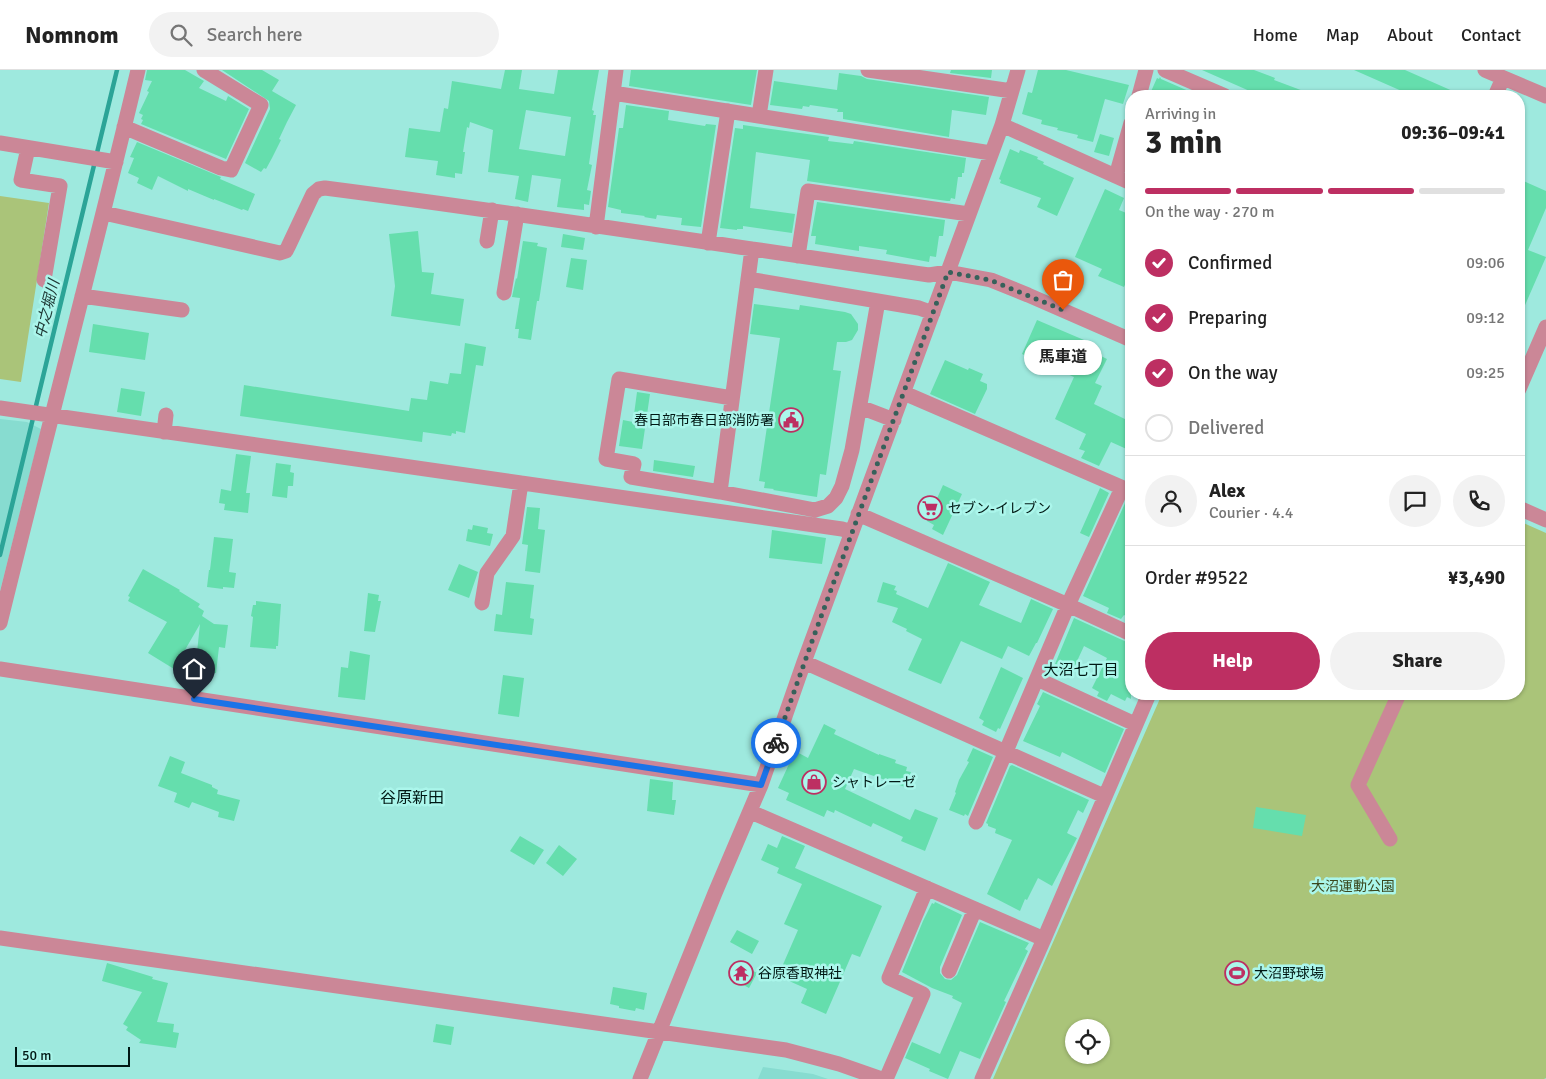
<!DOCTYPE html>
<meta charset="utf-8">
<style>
:root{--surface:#fff;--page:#f2f2f2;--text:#222;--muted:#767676;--line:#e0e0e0;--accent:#bd2f62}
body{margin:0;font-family:Signika,"Noto Sans JP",sans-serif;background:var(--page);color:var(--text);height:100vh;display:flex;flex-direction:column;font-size:19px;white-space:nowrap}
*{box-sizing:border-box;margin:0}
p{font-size:16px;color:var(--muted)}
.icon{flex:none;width:28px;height:28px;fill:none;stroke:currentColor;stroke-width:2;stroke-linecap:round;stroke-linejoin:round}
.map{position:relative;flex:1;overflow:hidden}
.side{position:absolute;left:1125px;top:20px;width:400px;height:610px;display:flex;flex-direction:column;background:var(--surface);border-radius:20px;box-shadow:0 1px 4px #0004}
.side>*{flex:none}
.controls{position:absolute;left:1065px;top:949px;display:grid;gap:10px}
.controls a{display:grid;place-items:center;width:45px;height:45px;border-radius:50%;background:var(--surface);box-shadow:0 1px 4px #0004;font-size:25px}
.scale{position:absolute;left:15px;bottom:12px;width:115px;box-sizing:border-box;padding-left:5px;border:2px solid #001814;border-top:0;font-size:14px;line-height:18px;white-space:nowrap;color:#001814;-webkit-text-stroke:4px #abf6eb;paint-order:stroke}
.pin{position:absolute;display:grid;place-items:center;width:42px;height:42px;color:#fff;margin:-51px -21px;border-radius:50% 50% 50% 0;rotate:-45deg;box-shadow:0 0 5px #0007}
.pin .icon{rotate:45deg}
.courier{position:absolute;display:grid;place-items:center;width:50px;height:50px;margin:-25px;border:4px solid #1a73e8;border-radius:50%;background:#fff;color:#222;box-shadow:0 1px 6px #0007}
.bubble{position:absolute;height:35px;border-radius:18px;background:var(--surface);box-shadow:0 1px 4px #0004;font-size:16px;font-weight:700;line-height:35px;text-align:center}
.headline em{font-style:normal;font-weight:700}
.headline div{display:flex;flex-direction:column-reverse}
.headline{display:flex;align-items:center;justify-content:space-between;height:85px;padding:0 20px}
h1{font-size:32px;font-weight:700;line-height:38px}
.bar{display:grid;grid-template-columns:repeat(4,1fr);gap:8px 5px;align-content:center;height:60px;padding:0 20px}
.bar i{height:6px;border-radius:4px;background:var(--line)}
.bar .active{background:var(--accent)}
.bar p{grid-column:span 4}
.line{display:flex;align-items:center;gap:12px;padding:0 20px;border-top:1px solid var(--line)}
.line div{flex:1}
.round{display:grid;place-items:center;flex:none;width:52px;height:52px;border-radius:26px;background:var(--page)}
ol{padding:0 20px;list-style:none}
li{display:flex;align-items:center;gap:15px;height:55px}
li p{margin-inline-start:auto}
li .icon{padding:5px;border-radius:50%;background:var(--accent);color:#fff;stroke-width:4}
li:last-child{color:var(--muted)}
li i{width:28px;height:28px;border:2px solid var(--line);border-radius:50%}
.cta{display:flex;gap:10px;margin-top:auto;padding:10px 20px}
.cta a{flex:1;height:58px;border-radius:30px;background:var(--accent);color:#fff;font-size:20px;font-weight:700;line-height:58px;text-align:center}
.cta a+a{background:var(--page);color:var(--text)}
header{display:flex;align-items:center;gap:30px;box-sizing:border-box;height:70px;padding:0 25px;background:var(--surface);border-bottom:1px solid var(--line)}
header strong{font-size:24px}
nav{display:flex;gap:28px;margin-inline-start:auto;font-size:18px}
.search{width:350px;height:45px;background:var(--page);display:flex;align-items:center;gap:12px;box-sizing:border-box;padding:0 18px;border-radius:28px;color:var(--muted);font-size:19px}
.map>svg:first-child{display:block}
</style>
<header>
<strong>Nomnom</strong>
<div class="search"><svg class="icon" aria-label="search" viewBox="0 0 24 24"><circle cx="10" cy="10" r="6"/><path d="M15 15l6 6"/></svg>Search here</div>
<nav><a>Home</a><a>Map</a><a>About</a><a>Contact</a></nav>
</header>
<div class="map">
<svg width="1546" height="1009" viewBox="0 0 1546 1009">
<rect width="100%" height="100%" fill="#9ee9de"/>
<path fill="#87dcd0" d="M0 349 27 352 41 359 0 521Z
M763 997 813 1004 828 1009H758Z"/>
<path fill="#aac479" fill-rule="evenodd" d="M0 126 49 133 21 312 0 309Z
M1519 451 1546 463V1008L1544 1009H993L1162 624H1519ZM1074 958H1101V985H1074Z"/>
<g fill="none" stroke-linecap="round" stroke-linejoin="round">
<path stroke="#2ba497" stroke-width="4.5" d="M0 485 117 0"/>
</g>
<path fill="#65dead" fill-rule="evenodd" d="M147 0H185L204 11 199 18 226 31 228 26 249 39 226 89 141 54 143 50 141 49 143 45 139 43 149 22 147 21 152 11 145 10Z
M222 0H262L279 10 272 21 296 35 287 52 279 69 281 70 272 88 266 99 264 98 261 102 245 93 270 39 269 31Z
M505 0H522L519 19 554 24 558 0H599L592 40 594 41 593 45H596L589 94 592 95 587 120 591 121 589 135 584 134V140L557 137 561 109 532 105 528 132 515 129 519 106 488 102 493 60 470 52 469 58 467 57 463 82H465L462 104 455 103V108L436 105 438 91 405 87 409 58 440 62 444 38 448 39 452 11 501 19ZM526 40 571 47 565 86 519 79Z
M631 0H757L751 35 629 16Z
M951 0H992L991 8 950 3Z
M1038 0H1066L1129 15 1123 34 1105 29 1093 72 1077 68 1078 65 1057 60 1058 58 1041 54 1042 50 1022 44 1028 22 1032 23Z
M1202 0H1254L1275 8 1274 10 1314 25V26H1261Z
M1354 0H1405L1464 26H1413Z
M839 3 861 6 867 9 989 27 986 45 952 40 949 67 843 49V42H837L838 39 810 35 809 37 803 36 802 39 770 35 774 11 837 20Z
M1160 7 1161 9 1200 26H1149L1157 8 1159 9Z
M626 35 669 41 668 50 705 56 706 54 716 55 701 157 681 155 682 148 657 145 656 149 644 147 645 146 621 143V140L608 137 619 58H623Z
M743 55 829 67 828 71 853 74 854 71 966 88 964 103H962V107H958L955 129 951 128 950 131H947L807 111 810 90 756 82 750 138 795 144 792 163 743 156V159H737V160L720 158 735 58 743 59Z
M1100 64 1114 68 1109 86 1094 82Z
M137 72 221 107 220 109 255 124 248 141 243 139 242 140 214 129V130L188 119V121L158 106 152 120 137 113 139 108 128 103 134 88 130 87Z
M1010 79 1019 83 1020 80 1038 87 1037 89 1044 92 1043 94 1074 108 1057 146 1037 137 1041 128 1000 113 1001 110 999 109Z
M1519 109 1546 121V138L1528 180 1546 187 1519 249Z
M1105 119 1124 128 1119 140 1131 145V201L1124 217 1098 206 1102 199 1075 187Z
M817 132 945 150 943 166H939L936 187 930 186 929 192 886 184 887 180 859 176V181L815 174 816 166H811Z
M418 161 422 202 434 203 431 224 464 229 460 256 391 246 395 216 389 164Z
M563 164 585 168 583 180 561 177Z
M523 171 538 173 537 176 547 178 539 231H537L531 270 518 268 519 259H515L520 228 512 227 516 208 517 209Z
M571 188 587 190 583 220 566 217Z
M754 234 799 240 800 235 845 242 851 244 858 254V260L852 270 846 272H837L833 300 841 301 826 405 820 404 817 427 773 420 774 419 764 418 765 412 759 411 780 268 750 264Z
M1037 250 1084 270 1082 274 1102 283 1101 286 1107 289 1095 313 1102 316 1094 334 1131 352V381L1111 372 1099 396 1081 388 1085 381 1079 379 1086 364 1055 349 1074 307 1022 284Z
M93 254 149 263 145 290 89 282Z
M465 273 486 277 483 296 476 295 465 363 456 361V364L452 363 451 366 423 362 422 372 240 346 244 315 409 341 411 328 427 330 430 311 448 314 450 303 461 304Z
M945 290 968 300 969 298 983 304 980 311 987 314V319L975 344 930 324Z
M121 318 145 322 141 346 117 342Z
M637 322 650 324 642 379 619 376 623 350 633 352Z
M236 384 251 386 246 423H250L248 443 224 440 225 434 219 433 221 419 231 421Z
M654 390 695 396 693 407 653 401Z
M276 393 291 395 290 402 294 403 293 416H288L287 428 272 426Z
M943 415 962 424 943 465 932 459 934 455 927 451Z
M1100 418 1109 423 1089 467 1080 463Z
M1126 431 1131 433V548L1124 545 1121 549 1107 543 1109 538 1083 526Z
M527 437 540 438 538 459 545 460 540 503 525 501 528 475 522 474Z
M473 455 488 458 487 463 493 464 490 476 466 471 468 459 472 460Z
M772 460 826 468 822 494 769 488Z
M214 467 233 469 229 502 236 503 234 518 223 517V519L207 517 209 500H210Z
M948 493 990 512 979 535 1021 553 1031 529 1053 539 1037 573H1036L1029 586 1008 576 1002 589 961 571 941 614 908 600 922 569 906 561 907 559 892 552 898 538 877 532 883 512 896 516 894 520 897 521 896 524 928 538Z
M459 494 478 502 469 528 448 520Z
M143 499 180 520 179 521 200 534 198 537 204 541 202 546 214 554 228 555 225 578 219 577 216 603 195 601 200 554 174 599 148 583 167 552 128 531 130 527 128 526Z
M506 512 534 515 530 548 534 549 532 565 494 561 496 544 502 545Z
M368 523 379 525 378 531H381L375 562 364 561Z
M256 531 281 534 278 576H276V579L250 577 253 547 251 546 253 535H256Z
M1074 548 1131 574V629L1127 627 1125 631 1111 624 1107 631 1097 626 1099 622 1092 618 1107 588 1084 576 1072 602 1055 594Z
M350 581 370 585 365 630 338 627 341 597 348 598Z
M1001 597 1023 608 1000 659 998 658 996 662 982 655 984 651 979 648Z
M503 605 524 608 519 647 498 644Z
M1043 622 1124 659 1105 703 1062 682 1060 687 1023 671 1040 636 1037 634Z
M824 654 836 660 834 664 879 685V684L896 690 895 693 907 697 906 701 911 702 905 717 854 699 845 719 910 750 915 739 938 748 925 781 901 771 903 767 873 753 871 757 835 740 834 743 827 740 824 747 786 730 789 723 778 718 795 681 808 688Z
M973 678 993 687 968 746 965 744 964 746 949 740 956 723 955 722 959 710 969 692 967 691Z
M170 686 185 692 181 703 212 715V717L218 720 217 724 240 730 234 751 218 747 219 742 192 732 189 738 174 732 177 723 158 716Z
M1012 695 1089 730 1083 743 1078 740 1067 763 1077 768 1052 816 1038 808 1027 830 1025 829 1020 841 987 824 1012 770 995 763 996 759 988 756V754L986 753 1010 696Z
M650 709 673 712 672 730H676L674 745 647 741Z
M1256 737 1306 745 1302 766 1253 758Z
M520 766 544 780 534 795 510 781Z
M782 766 805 776 795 798 882 836 860 887 852 884 826 944 801 933 807 919 778 906 798 860 784 854 802 814 777 803 779 798 761 790 768 774 777 778Z
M559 775 577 789 563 806 546 793Z
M935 832 962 845 940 897V903L945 909 951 910 957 905 980 852 1029 873 1025 879 1028 881 1004 931 1006 932 980 989 960 981 948 1009 929 1001 930 999 905 988 912 972 940 984 962 933 952 928 953 926 932 918 902 902 923 851 932 833 934 834Z
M737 860 759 871 752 884 730 872Z
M107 893 153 907 152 909 168 913 157 952 174 954 173 962 179 963 176 978 139 973 141 970 126 960 128 957 123 954 142 922 102 911Z
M746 897 757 903 749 918 738 912Z
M613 917 647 923 644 940 636 938 635 941 619 938V936L610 934Z
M436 954 454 957 451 975 433 972Z"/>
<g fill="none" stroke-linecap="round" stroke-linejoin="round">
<path stroke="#cb8797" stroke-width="15" d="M868 0 1012 21
M1165 0 1225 26
M1485 0 1546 26
M613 23 991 83
M1139 26 1146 0
M1495 26 1503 8
M759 46 766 0
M1002 55 1131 113
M124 57 221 98 231 100 261 35 204 0
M0 73 116 92
M28 78 21 110 60 116 44 210
M1116 106 1131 53
M104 143 280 183 286 181 288 177 313 124 319 119 325 118C527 144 728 176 929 205L948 202 991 210 1028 225 1131 270
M596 157 616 0
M487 171 492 140
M708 173 728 41
M752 179 720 422 815 440 828 436 836 428 842 416 852 380 878 231
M798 186 808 121 969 144
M748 209 919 238 933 243
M504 223 517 144
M82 226 182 240
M1519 319 1546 257
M904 323 1130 421
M860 337 894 350
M0 338 842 459 852 462
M164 362 166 345
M720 422 631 407 634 394 606 389 619 309 732 328
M1519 438 1546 450
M858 444 1068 535 1131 564
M482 533 487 503 513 466 521 413
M0 553C45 369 94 185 138 0
M804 592 1104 726
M0 599 761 715
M1037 609 1135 654
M751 742 1044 869
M976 752 1068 535 1122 418
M1390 769 1358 715 1399 624
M0 868 786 980 839 994 882 1009
M949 901 975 839
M640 1009 715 823 761 715 804 592 1002 55 1018 0
M886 1009 923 924 889 908 927 818
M982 1009 1044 869 1149 624"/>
</g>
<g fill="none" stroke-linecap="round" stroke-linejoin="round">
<path stroke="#37615b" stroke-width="5" stroke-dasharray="0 9" d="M776 673 811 574 948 202 990 210 1063 240"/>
<path stroke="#1a73e8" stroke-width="6" d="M194 629 761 715 776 673"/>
</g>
<defs>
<g id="civic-ring" transform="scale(1.25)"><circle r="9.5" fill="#abf6eb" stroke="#bd2f62" stroke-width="1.5"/><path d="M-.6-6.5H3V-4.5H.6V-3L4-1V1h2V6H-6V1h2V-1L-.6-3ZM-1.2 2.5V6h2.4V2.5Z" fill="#bd2f62"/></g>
<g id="supermarket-ring" transform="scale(1.25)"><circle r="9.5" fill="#abf6eb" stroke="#bd2f62" stroke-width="1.5"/><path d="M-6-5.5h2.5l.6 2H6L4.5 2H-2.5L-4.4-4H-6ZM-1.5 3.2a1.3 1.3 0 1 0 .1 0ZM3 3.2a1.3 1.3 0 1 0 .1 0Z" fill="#bd2f62"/></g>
<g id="shop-ring" transform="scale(1.25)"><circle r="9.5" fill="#abf6eb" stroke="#bd2f62" stroke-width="1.5"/><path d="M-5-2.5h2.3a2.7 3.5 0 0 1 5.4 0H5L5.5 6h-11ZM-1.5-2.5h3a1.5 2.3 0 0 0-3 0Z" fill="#bd2f62"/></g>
<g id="temple-ring" transform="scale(1.25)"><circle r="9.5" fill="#abf6eb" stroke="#bd2f62" stroke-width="1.5"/><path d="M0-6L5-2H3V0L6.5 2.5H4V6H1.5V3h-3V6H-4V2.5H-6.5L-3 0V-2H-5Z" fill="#bd2f62"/></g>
<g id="stadium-ring" transform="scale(1.25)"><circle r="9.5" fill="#abf6eb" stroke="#bd2f62" stroke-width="1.5"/><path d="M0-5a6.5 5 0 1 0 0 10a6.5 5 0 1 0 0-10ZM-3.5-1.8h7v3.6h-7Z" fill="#bd2f62"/></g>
</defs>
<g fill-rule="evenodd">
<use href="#civic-ring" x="791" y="350"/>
<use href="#supermarket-ring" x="930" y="438"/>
<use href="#shop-ring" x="814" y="712"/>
<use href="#temple-ring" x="741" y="903"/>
<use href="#stadium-ring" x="1237" y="903"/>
</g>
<g text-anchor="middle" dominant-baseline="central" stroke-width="5" stroke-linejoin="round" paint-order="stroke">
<g font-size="14" fill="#001814" stroke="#abf6eb" text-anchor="start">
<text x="774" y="350" text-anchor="end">春日部市春日部消防署</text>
<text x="948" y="438">セブン-イレブン</text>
<text x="832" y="712">シャトレーゼ</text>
<text x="758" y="903">谷原香取神社</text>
<text x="1254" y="903">大沼野球場</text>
</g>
<g font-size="14" fill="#3a471e" stroke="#abf6eb">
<text x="1353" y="816">大沼運動公園</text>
</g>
<g font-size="15" font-style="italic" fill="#203a36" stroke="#abf6eb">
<text transform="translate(47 239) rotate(-76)">中之堀川</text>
</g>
<g font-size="15" fill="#001814" stroke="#abf6eb">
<text x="1081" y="600">大沼七丁目</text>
</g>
<g font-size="16" fill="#001814" stroke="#abf6eb">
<text x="412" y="728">谷原新田</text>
</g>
</g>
</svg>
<div class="controls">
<a><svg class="icon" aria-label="locate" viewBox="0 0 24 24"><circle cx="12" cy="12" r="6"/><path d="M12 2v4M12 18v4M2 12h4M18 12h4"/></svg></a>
</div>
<div class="scale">50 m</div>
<div class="pin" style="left:1063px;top:240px;background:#ea580c"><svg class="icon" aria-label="bag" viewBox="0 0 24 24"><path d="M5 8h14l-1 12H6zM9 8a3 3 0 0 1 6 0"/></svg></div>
<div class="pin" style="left:194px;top:629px;background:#1f2937"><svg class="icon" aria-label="home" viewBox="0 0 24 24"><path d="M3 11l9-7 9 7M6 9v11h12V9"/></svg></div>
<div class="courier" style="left:776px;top:673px"><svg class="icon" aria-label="bike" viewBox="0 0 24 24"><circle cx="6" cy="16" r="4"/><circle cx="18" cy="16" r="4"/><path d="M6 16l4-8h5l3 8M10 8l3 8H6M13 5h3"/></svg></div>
<div class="bubble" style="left:1024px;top:270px;width:78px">馬車道</div>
<section class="side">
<div class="headline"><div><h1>3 min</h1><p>Arriving in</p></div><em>09:36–09:41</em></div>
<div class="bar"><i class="active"></i><i class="active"></i><i class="active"></i><i></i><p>On the way · 270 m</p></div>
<ol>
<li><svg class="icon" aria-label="check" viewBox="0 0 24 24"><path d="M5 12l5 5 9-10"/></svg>Confirmed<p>09:06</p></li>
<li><svg class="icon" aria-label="check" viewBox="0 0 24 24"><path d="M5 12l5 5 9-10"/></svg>Preparing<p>09:12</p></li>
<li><svg class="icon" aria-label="check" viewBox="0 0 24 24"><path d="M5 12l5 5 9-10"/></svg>On the way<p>09:25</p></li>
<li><i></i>Delivered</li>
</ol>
<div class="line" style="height:90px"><a class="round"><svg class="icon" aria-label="person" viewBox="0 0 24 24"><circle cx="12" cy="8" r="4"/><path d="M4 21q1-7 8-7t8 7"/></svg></a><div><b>Alex</b><p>Courier · 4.4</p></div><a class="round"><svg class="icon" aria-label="chat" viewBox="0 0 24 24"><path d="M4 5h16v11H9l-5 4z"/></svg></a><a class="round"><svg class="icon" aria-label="phone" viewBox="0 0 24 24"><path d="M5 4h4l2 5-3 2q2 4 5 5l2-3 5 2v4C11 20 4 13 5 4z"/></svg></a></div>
<div class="line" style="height:65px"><div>Order #9522</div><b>¥3,490</b></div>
<div class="cta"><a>Help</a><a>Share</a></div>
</section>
</div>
